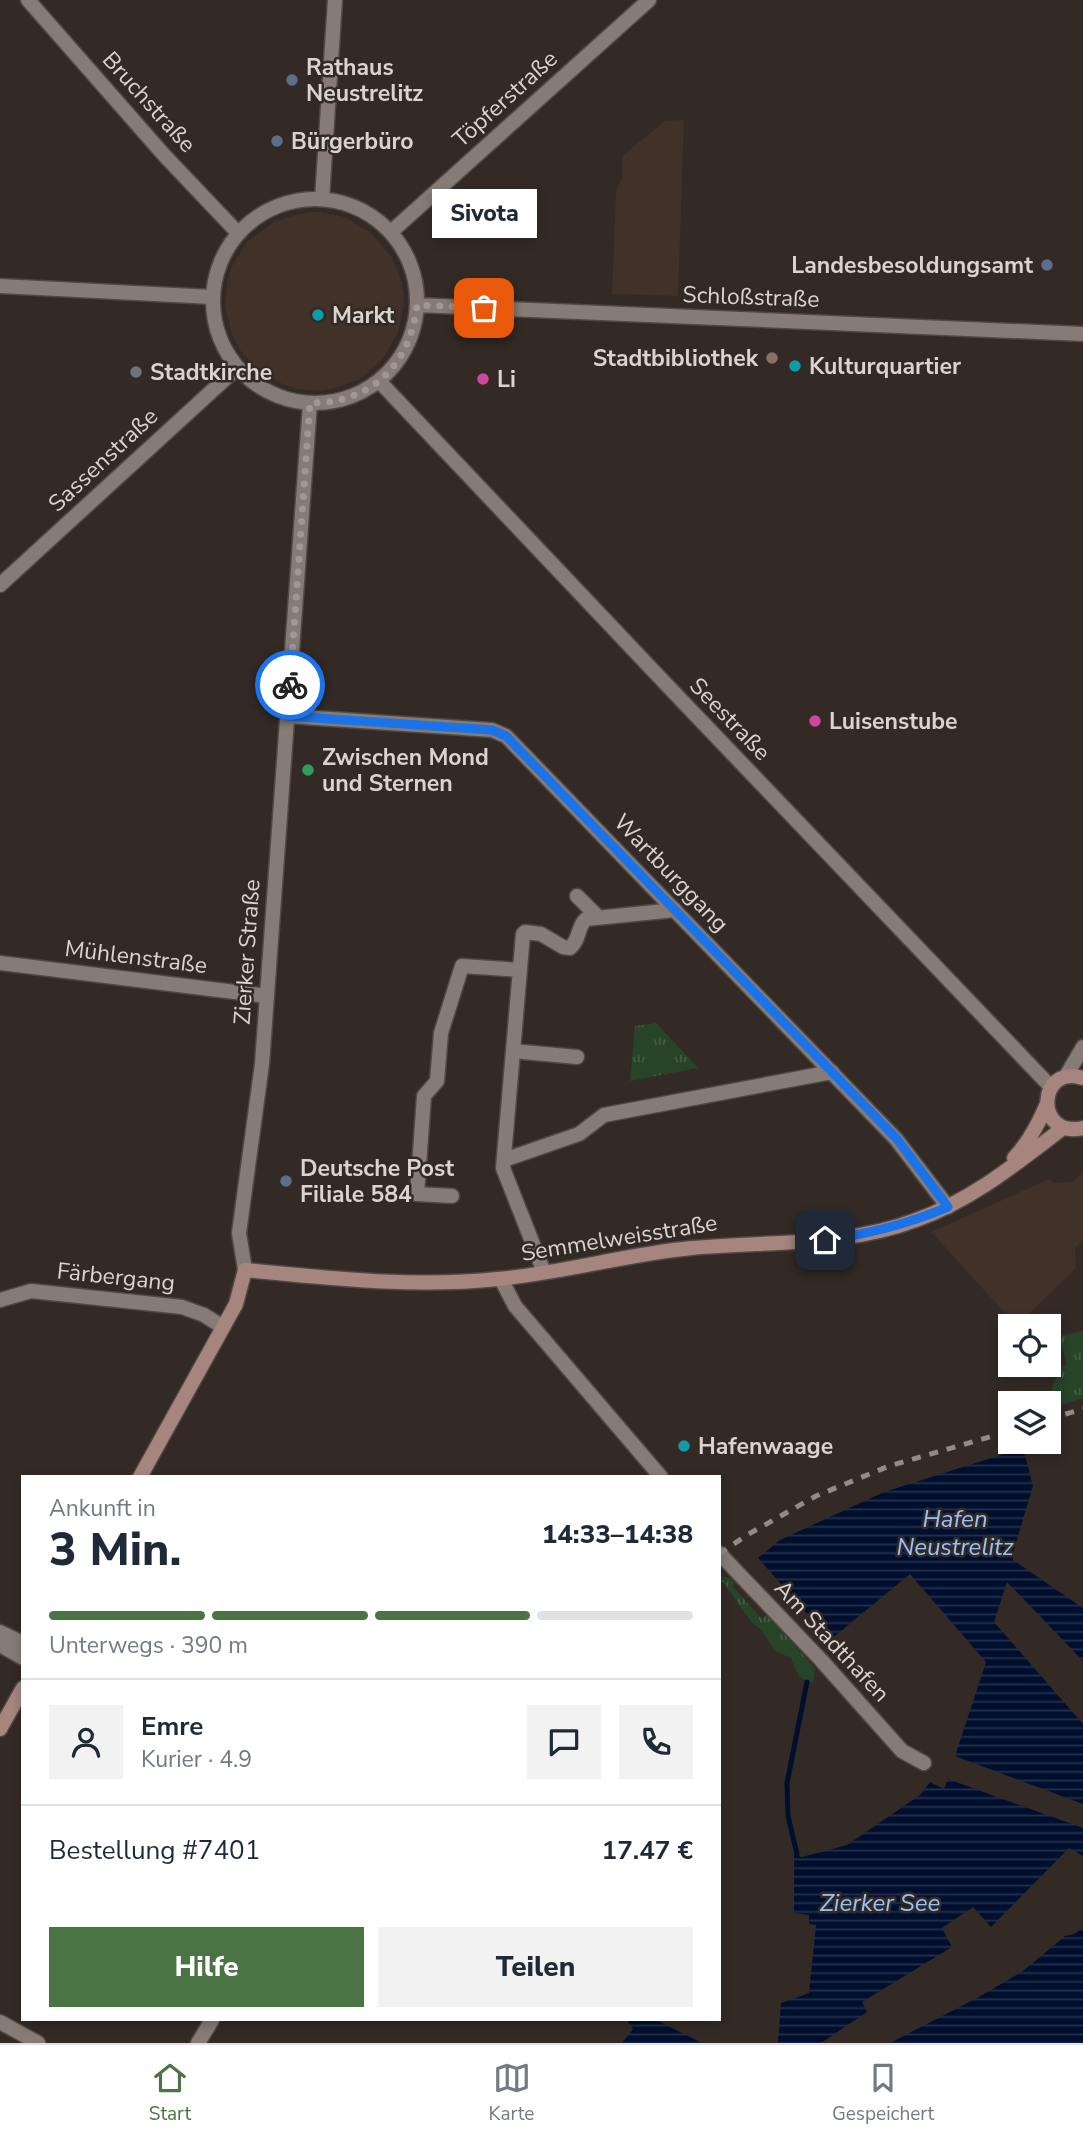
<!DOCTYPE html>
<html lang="de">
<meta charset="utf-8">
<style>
:root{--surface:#fff;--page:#f2f2f3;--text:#1f2937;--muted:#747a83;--line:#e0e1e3;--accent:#4a7443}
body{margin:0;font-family:"Nunito Sans",sans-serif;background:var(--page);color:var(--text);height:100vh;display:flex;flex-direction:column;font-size:26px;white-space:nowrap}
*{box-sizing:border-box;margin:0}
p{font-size:23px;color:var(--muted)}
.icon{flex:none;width:38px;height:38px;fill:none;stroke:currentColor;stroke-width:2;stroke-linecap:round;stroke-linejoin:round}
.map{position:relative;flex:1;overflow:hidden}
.drawer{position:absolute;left:21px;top:1475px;width:700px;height:546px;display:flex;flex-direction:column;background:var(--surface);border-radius:0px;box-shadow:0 4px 10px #0003}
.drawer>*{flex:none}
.buttons{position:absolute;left:998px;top:1314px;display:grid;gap:14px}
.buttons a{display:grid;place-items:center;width:63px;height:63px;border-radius:0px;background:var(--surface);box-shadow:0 4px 10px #0003;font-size:35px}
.pin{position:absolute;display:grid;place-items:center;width:60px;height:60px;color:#fff;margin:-30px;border-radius:14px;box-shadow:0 4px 10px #0006}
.courier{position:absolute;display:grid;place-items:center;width:70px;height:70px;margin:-35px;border:5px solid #1a73e8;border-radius:50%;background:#fff;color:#222;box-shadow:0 2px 9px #0007}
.bubble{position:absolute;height:49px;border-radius:0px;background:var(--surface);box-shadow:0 4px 10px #0003;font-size:23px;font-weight:800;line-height:49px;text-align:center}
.head em{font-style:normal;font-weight:800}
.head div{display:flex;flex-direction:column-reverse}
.head{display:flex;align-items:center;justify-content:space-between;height:119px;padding:0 28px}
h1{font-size:46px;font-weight:800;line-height:52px}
.bar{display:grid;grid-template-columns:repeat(4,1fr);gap:10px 7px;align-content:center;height:84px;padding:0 28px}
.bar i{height:9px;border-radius:5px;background:var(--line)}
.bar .current{background:var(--accent)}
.bar p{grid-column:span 4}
.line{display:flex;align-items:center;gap:18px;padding:0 28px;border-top:2px solid var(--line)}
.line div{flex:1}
.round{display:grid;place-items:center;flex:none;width:74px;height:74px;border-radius:0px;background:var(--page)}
.cta{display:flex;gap:14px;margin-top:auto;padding:14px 28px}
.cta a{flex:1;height:80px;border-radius:0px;background:var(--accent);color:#fff;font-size:28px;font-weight:800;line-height:80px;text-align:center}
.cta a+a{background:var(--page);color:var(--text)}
.dock{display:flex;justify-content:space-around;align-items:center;height:98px;border-top:2px solid var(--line);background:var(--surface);font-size:19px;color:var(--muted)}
.dock a{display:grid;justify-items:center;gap:4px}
.dock .current{color:var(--accent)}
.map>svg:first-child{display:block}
</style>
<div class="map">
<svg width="1083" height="2043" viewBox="0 0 1083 2043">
<defs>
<pattern id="grass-tufts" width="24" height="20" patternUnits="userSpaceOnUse" patternTransform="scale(1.75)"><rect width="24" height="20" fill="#274328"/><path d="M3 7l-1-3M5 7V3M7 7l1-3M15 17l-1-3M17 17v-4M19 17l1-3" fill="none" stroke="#465d46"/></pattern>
<pattern id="water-rules" width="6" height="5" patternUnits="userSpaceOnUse" patternTransform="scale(1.75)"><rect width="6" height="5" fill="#000f2e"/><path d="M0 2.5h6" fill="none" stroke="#25314b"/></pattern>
</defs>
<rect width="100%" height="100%" fill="#332a25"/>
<path fill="#403129" d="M684 120 678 296 612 294 616 192 622 177V156L665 121Z
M308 212H321L344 217 370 232 391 256 399 273 403 290 404 304 398 333 382 360 360 379 335 388 320 391 297 389 282 384 256 368 239 349 232 335 225 307 227 281 232 266 247 242 275 221Z
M1083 1172V1240L1075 1248 1076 1268 1017 1326 931 1232 1049 1179 1056 1183 1073 1181Z"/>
<path fill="url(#grass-tufts)" d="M656 1023 698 1068 630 1081 635 1026Z
M1083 1331V1398L1052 1408C1048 1393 1055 1374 1067 1363L1058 1336Z
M719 1576 730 1578 735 1583 732 1586 762 1619 767 1615 815 1668 813 1683 799 1677 791 1658 775 1651 761 1629 753 1624 723 1582 719 1580Z"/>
<path fill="url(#water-rules)" d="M1023 1448 1033 1486 1013 1553V1560L1083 1608V1661L1007 1582 994 1622 1083 1724V1804L955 1756 986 1662 910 1574 830 1640 758 1558 780 1540 884 1492Z
M948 1779 1083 1828V1856L1069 1848 991 1927 973 1907 942 1928 952 1947 862 2002 867 2012 821 2043H778L781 2003 809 1993 816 1925 809 1924V1915L794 1913V1854L802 1857 847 1845 920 1795 930 1782 944 1789Z
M1083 1928V2043H890L977 1998 1023 1971 1065 1936 1074 1934Z
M627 2020H656L702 2043H622L633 2029Z"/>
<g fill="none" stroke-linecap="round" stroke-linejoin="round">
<path stroke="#000f2e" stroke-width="5" d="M797 1854 788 1816 787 1783 807 1682"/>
<g stroke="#504844" stroke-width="17">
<path id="street" d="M28 0 164 155 238 233
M213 301a102 102 0 1 1 204 0a102 102 0 1 1-204 0Z
M322 199 335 0
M391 232 649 0
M0 286 212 297
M417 305 1083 334
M379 381 664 682 1051 1087
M0 585 237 368
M287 716 492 730 506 736 896 1139 948 1207
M577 896 598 917
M0 963 267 996
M513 1051 577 1057
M1066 1076 1083 1047
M504 1160 579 1134 604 1115 832 1072
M452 1196 417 1194 424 1096 437 1081 441 1033 462 966 520 970
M245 1270 239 1233 262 1064 310 403
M544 1272 503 1168 523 934 525 932 541 934 563 947 570 948C580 940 577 927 586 919L675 910
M501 1279 515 1306 661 1477
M0 1300 31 1291 182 1307 204 1315 223 1327
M719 1553 821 1660 902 1751 924 1763
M0 1632 23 1643
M0 1645 23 1658
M0 2022 38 2043
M198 2043 212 2020"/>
</g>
<g stroke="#504844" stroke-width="17">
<path id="secondary" d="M1083 1078C1037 1063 1034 1139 1083 1128
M1014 1158C1029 1142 1038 1125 1046 1106
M140 1477 236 1304 245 1270C329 1278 414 1288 498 1279 563 1273 627 1254 692 1248 766 1241 845 1247 916 1220 972 1200 1017 1163 1063 1128
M0 1729 23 1688"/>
</g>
<use href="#street" stroke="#867b75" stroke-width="14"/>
<use href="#secondary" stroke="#a7857f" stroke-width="14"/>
<path stroke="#928b86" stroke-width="5" stroke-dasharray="9 9" stroke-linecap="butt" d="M1048 1419 1083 1409
M719 1554 747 1535 816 1496 889 1466 1010 1431"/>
</g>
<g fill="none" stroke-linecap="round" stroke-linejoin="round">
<path stroke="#a09894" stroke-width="7" stroke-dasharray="0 12.6" d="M290 685 310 403C372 403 410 365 417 305L484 308"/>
<path stroke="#1a73e8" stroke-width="9" d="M290 685 287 716 492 730 506 736 897 1139 948 1207C908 1224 869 1234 825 1240"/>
</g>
<g fill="#5c6f8a" stroke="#332a25" stroke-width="2.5">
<circle cx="292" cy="80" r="7"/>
<circle cx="277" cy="141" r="7"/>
<circle cx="1047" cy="265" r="7"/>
<circle cx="286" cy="1181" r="7"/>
</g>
<g fill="#0f9aa8" stroke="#332a25" stroke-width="2.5">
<circle cx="318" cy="315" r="7"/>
<circle cx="795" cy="366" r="7"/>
<circle cx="684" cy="1446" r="7"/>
</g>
<circle fill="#8d6e63" stroke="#332a25" stroke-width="2.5" cx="772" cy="358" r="7"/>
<circle fill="#6b7280" stroke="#332a25" stroke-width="2.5" cx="136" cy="372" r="7"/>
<g fill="#d1479c" stroke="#332a25" stroke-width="2.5">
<circle cx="483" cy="379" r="7"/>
<circle cx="815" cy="721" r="7"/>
</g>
<circle fill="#2e9e5b" stroke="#332a25" stroke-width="2.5" cx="308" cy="770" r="7"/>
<g text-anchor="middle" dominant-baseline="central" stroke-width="5" stroke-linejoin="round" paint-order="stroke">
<g font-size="23" font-weight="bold" fill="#dad4d0" stroke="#332a25" text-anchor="start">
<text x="306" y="67">Rathaus<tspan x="306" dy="26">Neustrelitz</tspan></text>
<text x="291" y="141">Bürgerbüro</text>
<text x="1033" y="265" text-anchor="end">Landesbesoldungsamt</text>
<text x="332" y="315">Markt</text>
<text x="758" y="358" text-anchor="end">Stadtbibliothek</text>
<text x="809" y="366">Kulturquartier</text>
<text x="150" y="372">Stadtkirche</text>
<text x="497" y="379">Li</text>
<text x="829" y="721">Luisenstube</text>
<text x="322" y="757">Zwischen Mond<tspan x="322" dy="26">und Sternen</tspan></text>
<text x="300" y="1168">Deutsche Post<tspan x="300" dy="26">Filiale 584</tspan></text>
<text x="698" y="1446">Hafenwaage</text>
</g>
<g font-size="23" fill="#dad4d0" stroke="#332a25">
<text transform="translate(505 99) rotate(-42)">Töpferstraße</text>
<text transform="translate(149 102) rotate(48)">Bruchstraße</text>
<text transform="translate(751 297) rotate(2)">Schloßstraße</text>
<text transform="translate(103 460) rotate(-43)">Sassenstraße</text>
<text transform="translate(730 719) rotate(46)">Seestraße</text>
<text transform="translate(671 873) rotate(46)">Wartburggang</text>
<text transform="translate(247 952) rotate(-86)">Zierker Straße</text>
<text transform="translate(136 957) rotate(7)">Mühlenstraße</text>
<text transform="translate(619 1238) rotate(-9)">Semmelweisstraße</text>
<text transform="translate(116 1277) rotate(6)">Färbergang</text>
<text transform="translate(832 1641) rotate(47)">Am Stadthafen</text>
</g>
<g font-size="24" font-style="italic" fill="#96c2fc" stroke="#332a25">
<text x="955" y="1519">Hafen<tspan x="955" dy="28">Neustrelitz</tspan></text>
<text x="880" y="1903">Zierker See</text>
</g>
</g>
</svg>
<div class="buttons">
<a><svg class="icon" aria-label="locate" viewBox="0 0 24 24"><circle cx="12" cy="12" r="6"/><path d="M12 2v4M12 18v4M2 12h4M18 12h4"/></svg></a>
<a><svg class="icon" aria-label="layers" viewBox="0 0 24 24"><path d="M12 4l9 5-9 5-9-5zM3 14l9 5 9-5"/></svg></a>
</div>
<div class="pin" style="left:484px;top:308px;background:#ea580c"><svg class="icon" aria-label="bag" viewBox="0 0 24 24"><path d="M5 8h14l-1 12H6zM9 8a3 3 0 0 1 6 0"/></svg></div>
<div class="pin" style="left:825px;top:1240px;background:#1f2937"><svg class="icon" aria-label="home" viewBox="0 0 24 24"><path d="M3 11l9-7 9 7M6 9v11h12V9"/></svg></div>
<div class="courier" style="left:290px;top:685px"><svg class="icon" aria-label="bike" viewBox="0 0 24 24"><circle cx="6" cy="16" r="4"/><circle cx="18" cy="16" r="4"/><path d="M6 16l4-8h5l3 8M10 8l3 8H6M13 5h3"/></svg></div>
<div class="bubble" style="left:432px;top:189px;width:105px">Sivota</div>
<section class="drawer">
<div class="head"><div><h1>3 Min.</h1><p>Ankunft in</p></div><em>14:33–14:38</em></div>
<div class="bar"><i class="current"></i><i class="current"></i><i class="current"></i><i></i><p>Unterwegs · 390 m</p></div>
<div class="line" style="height:126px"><a class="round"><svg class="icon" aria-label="person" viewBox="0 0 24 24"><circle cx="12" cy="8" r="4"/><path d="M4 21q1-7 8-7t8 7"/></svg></a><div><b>Emre</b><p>Kurier · 4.9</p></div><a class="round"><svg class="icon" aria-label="chat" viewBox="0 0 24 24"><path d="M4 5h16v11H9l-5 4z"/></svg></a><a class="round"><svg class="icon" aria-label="phone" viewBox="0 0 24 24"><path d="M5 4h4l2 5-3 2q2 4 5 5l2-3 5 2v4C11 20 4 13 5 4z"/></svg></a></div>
<div class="line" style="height:91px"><div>Bestellung #7401</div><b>17.47 €</b></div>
<div class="cta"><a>Hilfe</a><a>Teilen</a></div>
</section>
</div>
<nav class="dock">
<a class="current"><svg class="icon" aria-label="home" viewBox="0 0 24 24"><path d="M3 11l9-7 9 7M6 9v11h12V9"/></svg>Start</a>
<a><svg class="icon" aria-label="map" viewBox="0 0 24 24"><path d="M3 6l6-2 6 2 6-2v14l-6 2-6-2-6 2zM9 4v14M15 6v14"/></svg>Karte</a>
<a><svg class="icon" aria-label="saved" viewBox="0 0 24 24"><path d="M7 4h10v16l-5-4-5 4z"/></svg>Gespeichert</a>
</nav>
